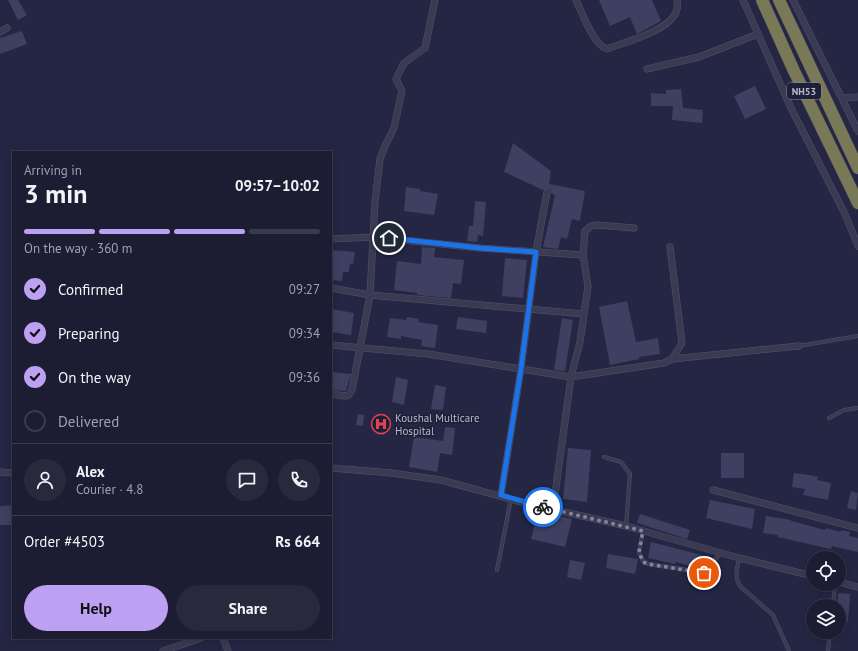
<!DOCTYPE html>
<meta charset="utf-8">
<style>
:root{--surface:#1c1c32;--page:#29293e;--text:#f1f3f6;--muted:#a0a1ac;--line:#3a3a4d;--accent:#bca0f2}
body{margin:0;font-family:"PT Sans",sans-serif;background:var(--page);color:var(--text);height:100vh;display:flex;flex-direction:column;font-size:15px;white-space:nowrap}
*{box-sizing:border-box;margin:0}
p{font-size:13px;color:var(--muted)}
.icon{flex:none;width:22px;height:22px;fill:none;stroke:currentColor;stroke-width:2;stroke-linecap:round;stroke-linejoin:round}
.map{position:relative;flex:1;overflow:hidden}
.sheet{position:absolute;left:12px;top:151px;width:320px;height:488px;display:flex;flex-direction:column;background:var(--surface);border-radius:0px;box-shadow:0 2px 10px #0003,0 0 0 1px var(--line)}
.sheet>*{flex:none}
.fabs{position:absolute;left:806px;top:551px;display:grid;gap:8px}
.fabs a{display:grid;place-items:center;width:40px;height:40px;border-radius:50%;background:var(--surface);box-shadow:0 2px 10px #0003,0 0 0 1px var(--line);font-size:20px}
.pin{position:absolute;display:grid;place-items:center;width:34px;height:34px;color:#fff;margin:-17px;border:2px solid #fff;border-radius:50%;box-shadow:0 1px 4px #0007}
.courier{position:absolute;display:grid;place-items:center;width:40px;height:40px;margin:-20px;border:3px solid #1a73e8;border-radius:50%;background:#fff;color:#222;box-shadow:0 1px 5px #0007}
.head em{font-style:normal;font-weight:600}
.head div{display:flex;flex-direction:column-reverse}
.head{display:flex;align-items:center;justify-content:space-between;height:68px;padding:0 12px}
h1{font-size:26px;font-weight:600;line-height:30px}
.bar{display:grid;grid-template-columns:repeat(4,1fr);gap:6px 4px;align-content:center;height:48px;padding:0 12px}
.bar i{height:5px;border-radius:3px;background:var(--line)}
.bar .current{background:var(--accent)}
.bar p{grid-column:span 4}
.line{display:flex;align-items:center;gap:10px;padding:0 12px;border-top:1px solid var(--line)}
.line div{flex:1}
.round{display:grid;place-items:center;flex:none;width:42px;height:42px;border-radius:21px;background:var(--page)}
ol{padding:0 12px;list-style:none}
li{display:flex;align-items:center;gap:12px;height:44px}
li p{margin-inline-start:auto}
li .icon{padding:4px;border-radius:50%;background:var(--accent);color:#111;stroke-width:4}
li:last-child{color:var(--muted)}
li i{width:22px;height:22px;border:2px solid var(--line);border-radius:50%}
.button{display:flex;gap:8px;margin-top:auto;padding:8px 12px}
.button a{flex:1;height:46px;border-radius:24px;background:var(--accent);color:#111;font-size:16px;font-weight:600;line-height:46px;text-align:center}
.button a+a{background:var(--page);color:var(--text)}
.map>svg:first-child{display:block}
</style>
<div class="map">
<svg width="858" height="651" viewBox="0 0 858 651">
<rect width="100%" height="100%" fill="#252643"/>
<path fill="#3f4061" d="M8 0H18L27 15 18 20Z
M599 0H652L661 21 637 34 630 17 610 26Z
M22 31 27 44 0 54V38Z
M755 86 766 109 745 119 734 96Z
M681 89 683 108 703 110 702 123 672 120 673 106H651V93L666 94V90Z
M513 143 551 171 549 184 585 191 580 221 572 219 567 239 561 237 558 249 543 247 555 195 551 193V190L548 188 543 190 504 172Z
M406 187 420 189V191L438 194 434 215 404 211Z
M475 201 486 202 483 236 478 235 477 242 467 241 469 226H473Z
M422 247 435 248 434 257 464 260 461 284 453 283 451 298 417 295V293L394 290 397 261 421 264Z
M331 250 355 252 353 264H350L349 272H343L342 281 331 280Z
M505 258 527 260 523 298 502 296Z
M627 301 636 342 658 338 660 354 639 357V359L610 365 599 307Z
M331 309 354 313 351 335 331 332Z
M407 317 419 319 418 322 438 325 435 348 421 346 422 340 401 336V339L387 337 390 318 406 320Z
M458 317 487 321 486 333 456 329Z
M562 318 573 320 565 371 554 370Z
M331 372 351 374 346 391 331 390Z
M396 377 408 380 404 405 392 402Z
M435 385 446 387 443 410 431 409Z
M358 414 364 415 363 426 356 425Z
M378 418 385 419 384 435 377 434Z
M445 427 455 428 452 455 440 453 437 472 409 467 414 437 443 441Z
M568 448 591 450 587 502 563 499Z
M721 453H744V478H721Z
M794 473 809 475 818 477 817 480 831 483 828 500 803 495 805 489 792 487Z
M851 491 858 493 856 510 847 508Z
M710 500 755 509 752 529 706 518Z
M13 505V525H0V506Z
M538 511 572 519 565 547 531 539Z
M640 514 690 530 687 539 637 523Z
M766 516 791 520V521L825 530 826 528 841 532V530L850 532 849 536 858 538V552L832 546 831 549 817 546 778 537V535L763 533Z
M651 542 705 556 701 569 676 562 675 564 648 558Z
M608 554 638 559 635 574 606 568Z
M570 560 585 563 581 580 567 577Z
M838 593 850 594 848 622 839 621V606H837Z"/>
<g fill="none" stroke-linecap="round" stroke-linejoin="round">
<g stroke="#52526a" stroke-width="4">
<path id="lane" d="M799 346 858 336
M829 418 844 410 858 408
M604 457 621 462 630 474 626 526
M643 531 639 552 643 561 648 564 707 573 720 553
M739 559C737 569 734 576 740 586L773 615 789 651
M497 570 511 499
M833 606 835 584
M828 651 830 632"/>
</g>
<g stroke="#52526a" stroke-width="7">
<path id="street" d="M576 0C582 13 593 44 607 49 625 42 673 30 677 9 678 7 677 3 677 0
M743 0 791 108 844 212 858 246
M793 0 858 131
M0 32 7 28
M647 69 699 57 758 34
M843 98 858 97
M331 239 373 237 480 248 583 255
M331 288 370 295 584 314
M331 345 428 354 571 377 664 363 672 359 682 343 670 247
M672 359 799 346
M331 394 345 396 349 395 352 390 370 295 375 202 380 159 385 146 394 128 402 91 396 79 404 63 425 48 435 0
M331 468 391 473 441 480 525 503 626 526 739 558 813 576
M0 472 13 473
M713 490 858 528
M501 495 521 369 536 252 547 192
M553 509 571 377 580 342 588 286 583 255 585 231 591 226 597 225 634 228
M839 582 858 587
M223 638 228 651
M163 651 201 638"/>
</g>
<g stroke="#3e3f57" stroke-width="13">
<path id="highway" d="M762 0 794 71 858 203
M779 0 858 168"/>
</g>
<use href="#lane" stroke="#3a3a53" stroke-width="3"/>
<use href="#street" stroke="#3a3a53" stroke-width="6"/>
<use href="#highway" stroke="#797957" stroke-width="12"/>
</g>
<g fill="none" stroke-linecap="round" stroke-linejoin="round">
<path stroke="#84849d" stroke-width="4" stroke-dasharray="0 7.2" d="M543 507 643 531 639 552 643 562 648 564 704 573"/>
<path stroke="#1a73e8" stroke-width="5" d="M389 238 480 248 536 252 521 369 501 495 543 507"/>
</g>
<defs>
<g id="hospital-ring" transform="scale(1)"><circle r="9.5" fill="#1e1f38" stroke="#e0444e" stroke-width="1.5"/><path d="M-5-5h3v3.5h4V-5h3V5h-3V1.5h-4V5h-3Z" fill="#e0444e"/></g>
</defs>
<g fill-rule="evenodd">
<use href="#hospital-ring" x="381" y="424"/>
</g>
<g text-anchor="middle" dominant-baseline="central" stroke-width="3" stroke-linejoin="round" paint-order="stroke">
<rect fill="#1e1f38" stroke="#8989a0" stroke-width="1" x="787" y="83" width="34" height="16" rx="3"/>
<g font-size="10" font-weight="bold" fill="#b7b7cd">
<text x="804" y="91">NH53</text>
</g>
<g font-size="11" fill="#b7b7cd" stroke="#1e1f38" text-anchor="start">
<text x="395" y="418">Koushal Multicare<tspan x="395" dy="13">Hospital</tspan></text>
</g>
</g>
</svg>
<div class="fabs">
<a><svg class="icon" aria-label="locate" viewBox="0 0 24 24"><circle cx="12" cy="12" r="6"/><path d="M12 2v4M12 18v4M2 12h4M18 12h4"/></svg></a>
<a><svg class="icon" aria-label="layers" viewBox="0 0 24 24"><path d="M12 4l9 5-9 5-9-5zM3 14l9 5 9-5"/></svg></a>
</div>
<div class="pin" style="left:704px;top:573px;background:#ea580c"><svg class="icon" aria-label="bag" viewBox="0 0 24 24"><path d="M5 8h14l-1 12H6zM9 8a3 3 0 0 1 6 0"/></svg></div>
<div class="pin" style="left:389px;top:238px;background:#1f2937"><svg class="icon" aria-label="home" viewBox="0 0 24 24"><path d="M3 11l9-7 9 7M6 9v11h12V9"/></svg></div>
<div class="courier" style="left:543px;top:507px"><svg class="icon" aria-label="bike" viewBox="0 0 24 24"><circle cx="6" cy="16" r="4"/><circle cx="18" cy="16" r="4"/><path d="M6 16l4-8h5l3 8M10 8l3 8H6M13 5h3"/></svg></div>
<section class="sheet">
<div class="head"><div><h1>3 min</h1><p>Arriving in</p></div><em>09:57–10:02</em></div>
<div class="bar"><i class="current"></i><i class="current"></i><i class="current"></i><i></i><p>On the way · 360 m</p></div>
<ol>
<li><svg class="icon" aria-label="check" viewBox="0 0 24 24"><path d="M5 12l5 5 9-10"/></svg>Confirmed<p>09:27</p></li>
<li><svg class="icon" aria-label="check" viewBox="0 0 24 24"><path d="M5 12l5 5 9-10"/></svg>Preparing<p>09:34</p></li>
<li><svg class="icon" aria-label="check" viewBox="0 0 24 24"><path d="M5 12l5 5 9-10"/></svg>On the way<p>09:36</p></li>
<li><i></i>Delivered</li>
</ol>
<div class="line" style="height:72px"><a class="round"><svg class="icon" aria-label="person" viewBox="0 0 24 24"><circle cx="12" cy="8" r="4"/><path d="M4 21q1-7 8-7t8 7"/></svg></a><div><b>Alex</b><p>Courier · 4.8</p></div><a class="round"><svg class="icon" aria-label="chat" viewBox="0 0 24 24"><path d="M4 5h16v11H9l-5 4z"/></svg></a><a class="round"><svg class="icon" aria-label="phone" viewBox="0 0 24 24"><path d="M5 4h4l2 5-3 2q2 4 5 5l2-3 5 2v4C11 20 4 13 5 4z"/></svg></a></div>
<div class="line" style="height:52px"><div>Order #4503</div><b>Rs 664</b></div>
<div class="button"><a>Help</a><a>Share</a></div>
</section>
</div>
